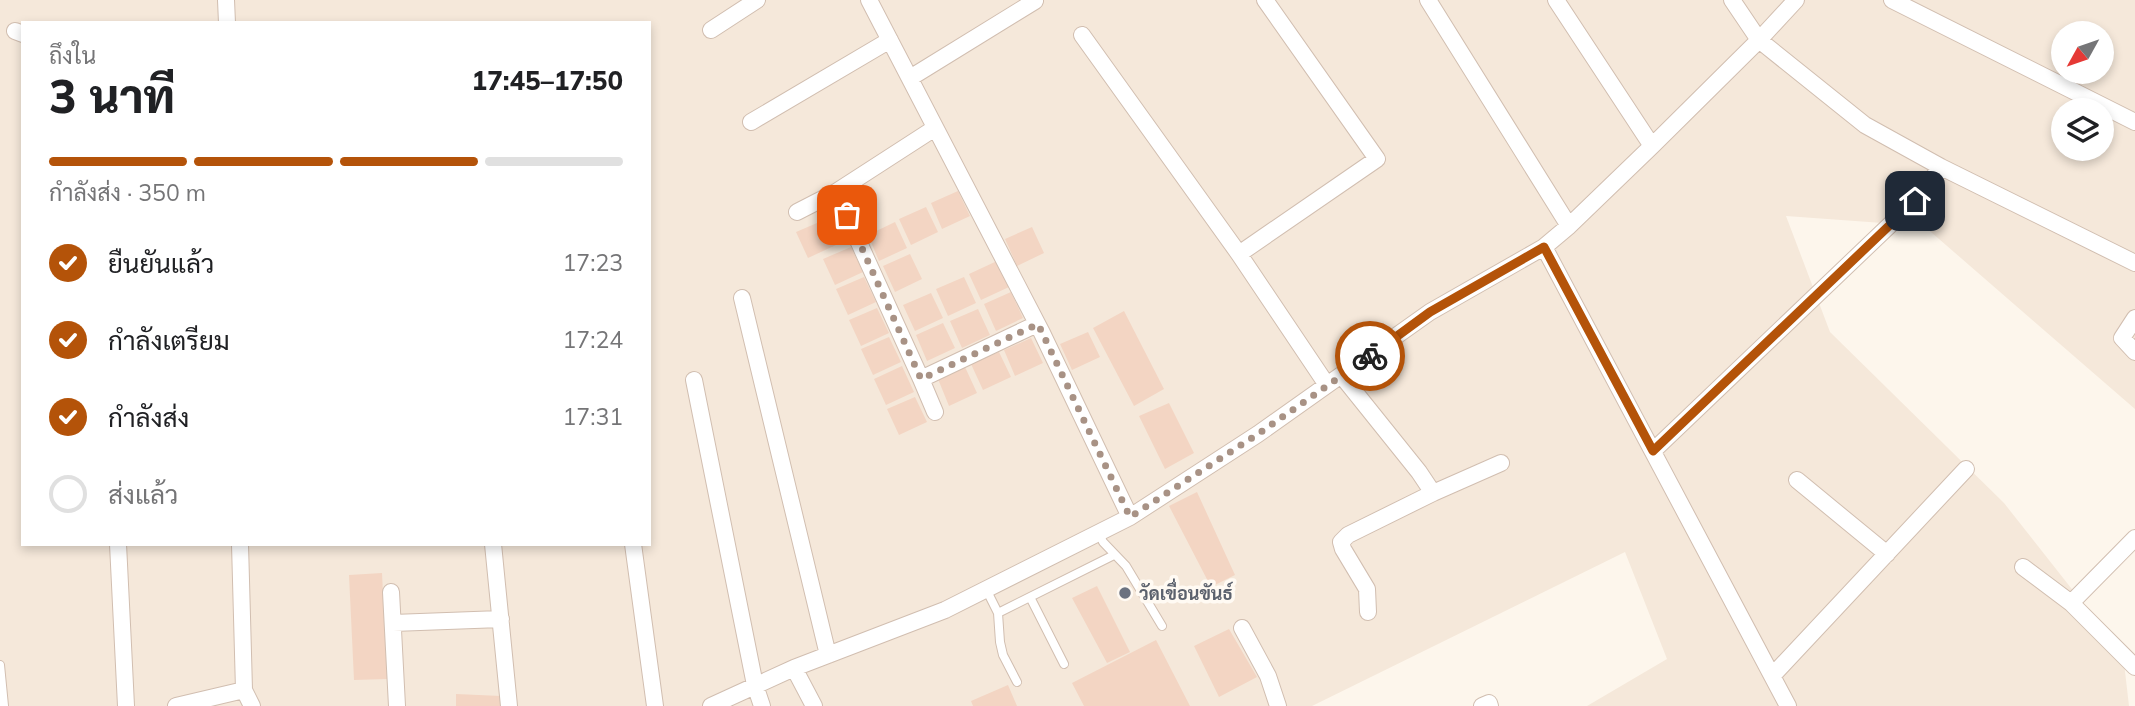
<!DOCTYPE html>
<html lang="th">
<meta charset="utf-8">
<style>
:root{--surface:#fff;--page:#f2f2f2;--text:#202124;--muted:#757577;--line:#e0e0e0;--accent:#b45309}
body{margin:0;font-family:Mulish,Sarabun,sans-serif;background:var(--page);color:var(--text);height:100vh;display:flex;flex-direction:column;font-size:26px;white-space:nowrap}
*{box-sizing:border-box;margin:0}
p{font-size:23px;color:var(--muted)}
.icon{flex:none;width:38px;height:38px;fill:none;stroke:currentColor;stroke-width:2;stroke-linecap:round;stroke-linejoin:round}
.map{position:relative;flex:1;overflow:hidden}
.sheet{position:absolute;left:21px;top:21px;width:630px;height:525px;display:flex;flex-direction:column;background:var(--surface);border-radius:0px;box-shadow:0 4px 10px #0003}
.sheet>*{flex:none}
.needle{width:46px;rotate:230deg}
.tools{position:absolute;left:2051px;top:21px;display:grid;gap:14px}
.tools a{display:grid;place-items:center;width:63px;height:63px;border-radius:50%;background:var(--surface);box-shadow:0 4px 10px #0003;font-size:35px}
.pin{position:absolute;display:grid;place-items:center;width:60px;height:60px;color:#fff;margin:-30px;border-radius:14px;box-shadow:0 4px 10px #0006}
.courier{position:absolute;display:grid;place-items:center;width:70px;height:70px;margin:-35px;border:5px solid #b45309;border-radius:50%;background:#fff;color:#222;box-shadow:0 2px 9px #0007}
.summary em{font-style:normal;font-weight:800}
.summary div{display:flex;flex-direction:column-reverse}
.summary{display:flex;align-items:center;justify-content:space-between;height:119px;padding:0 28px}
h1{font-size:46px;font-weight:800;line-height:52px}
.bar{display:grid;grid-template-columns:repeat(4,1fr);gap:10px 7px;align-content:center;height:84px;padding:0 28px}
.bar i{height:9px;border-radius:5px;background:var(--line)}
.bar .active{background:var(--accent)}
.bar p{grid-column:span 4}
ol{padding:0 28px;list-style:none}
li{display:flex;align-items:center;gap:21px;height:77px}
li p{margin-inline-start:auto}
li .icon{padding:7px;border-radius:50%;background:var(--accent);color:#fff;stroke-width:4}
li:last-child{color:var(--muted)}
li i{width:38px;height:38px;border:4px solid var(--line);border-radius:50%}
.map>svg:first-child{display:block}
</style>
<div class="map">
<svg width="2135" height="706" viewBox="0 0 2135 706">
<rect width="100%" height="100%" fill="#fdf6ec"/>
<path fill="#f5e8da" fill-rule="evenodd" d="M0 0H2135V409L1924 226 1786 216 1830 332 2004 503 2123 654 2129 706H1587L1667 659 1625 552 1312 706H0ZM23 23H649V544H23ZM2063 33H2102V72H2063ZM2063 110H2102V149H2063Z"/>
<path fill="#f3d5c3" d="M958 191 970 216 942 229 931 203Z
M926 207 938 232 911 245 899 219Z
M824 220 836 245 808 258 796 232Z
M895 222 907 248 879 261 868 235Z
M1032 227 1044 253 1017 266 1005 239Z
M851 247 863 272 835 285 823 259Z
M910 254 922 279 895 292 883 266Z
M997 261 1009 287 981 300 969 274Z
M864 277 876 302 848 315 836 289Z
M964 277 976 303 948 316 936 289Z
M1011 292 1023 318 996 331 984 304Z
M931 293 943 318 915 331 903 305Z
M877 308 889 333 861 346 849 320Z
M978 309 990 335 962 348 950 321Z
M1124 311 1164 389 1134 406 1093 328Z
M943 323 955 348 927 361 916 335Z
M1088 332 1100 357 1072 370 1060 344Z
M889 337 901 362 873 375 861 349Z
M1031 338 1043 363 1015 376 1004 350Z
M999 352 1011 377 983 390 971 364Z
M902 366 914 392 886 405 874 379Z
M965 367 977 393 949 406 938 379Z
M915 397 927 422 899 435 887 409Z
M1169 403 1194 453 1165 469 1139 416Z
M1197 492 1235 575 1211 587 1169 506Z
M382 573 387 679 354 680 349 575Z
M1097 586 1130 652 1107 663 1072 598Z
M1229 629 1257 677 1219 697 1194 646Z
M1156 640 1190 706H1084L1072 683Z
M1008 685 1017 706H973L971 701Z
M456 694 501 696 500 706H456Z"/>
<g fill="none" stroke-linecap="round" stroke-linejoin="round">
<g stroke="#d1beb0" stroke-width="10">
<path id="lane" d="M1099 533 1103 542 1126 566 1162 626
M986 589 998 613 1000 642 1003 655 1017 682
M1030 597 1064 664
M998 613 1114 555
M0 665 4 706"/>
</g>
<g stroke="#d1beb0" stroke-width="18">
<path id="street" d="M226 0 227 23
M869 0 1042 333 1130 517
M1428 0 1569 226
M1556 0 1652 146
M1732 0 1759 40 1865 125 1941 167 2135 263
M1892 0 2135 122
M711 30 757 0
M15 31 23 34
M1082 35 1239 254 1327 385
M910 78 1035 1
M751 122 890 40
M935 128 836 192 921 379 1037 324
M797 212 836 192
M1544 247 1788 706
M1239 254 1377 159 1265 0
M742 298 828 655
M2135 318 2122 338 2135 352
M1342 376 1419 472 1433 493 1348 535 1341 542 1343 549 1367 589 1368 612
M921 379 935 412
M694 380 755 685 762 706
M1653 451 1915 201 1941 167
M1797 480 1887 554
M1433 493 1501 463
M118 544 126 706
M240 544 244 690 252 706
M493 544 509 706
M633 544 655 706
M2023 567 2071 603 2135 667
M391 592 397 706
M2071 603 2135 538
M393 623 501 619
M1242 628 1268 676 1278 706
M794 668 814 706
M1773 675 1966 469
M176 706 244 690
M711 706 794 668 945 610 1130 517 1258 434 1430 312 1544 247 1569 226 1652 146 1759 40 1796 0
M1482 706 1489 703 1490 706"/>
</g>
<use href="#lane" stroke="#fff" stroke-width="8"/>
<use href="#street" stroke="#fff" stroke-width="16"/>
</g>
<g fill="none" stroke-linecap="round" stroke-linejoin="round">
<path stroke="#a89285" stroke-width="7" stroke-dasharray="0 12.6" d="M847 215 921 379 1038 324 1130 517 1258 434 1370 356"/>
<path stroke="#b45309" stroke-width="9" d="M1370 356 1430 312 1544 247 1653 451 1915 201"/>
</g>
<circle fill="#6b7280" stroke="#fffaf3" stroke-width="2.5" cx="1125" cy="593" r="7"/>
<g text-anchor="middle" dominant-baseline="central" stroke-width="7" stroke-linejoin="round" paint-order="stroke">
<g font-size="18" font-weight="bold" fill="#5b616d" stroke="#fffaf3" text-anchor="start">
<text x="1139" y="593">วัดเขื่อนขันธ์</text>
</g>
</g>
</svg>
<div class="tools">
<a><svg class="needle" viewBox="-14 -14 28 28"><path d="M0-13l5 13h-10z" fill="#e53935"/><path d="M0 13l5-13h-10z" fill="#757577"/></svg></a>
<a><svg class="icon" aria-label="layers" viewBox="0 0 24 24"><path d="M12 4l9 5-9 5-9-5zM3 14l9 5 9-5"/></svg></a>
</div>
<div class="pin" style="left:847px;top:215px;background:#ea580c"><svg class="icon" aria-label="bag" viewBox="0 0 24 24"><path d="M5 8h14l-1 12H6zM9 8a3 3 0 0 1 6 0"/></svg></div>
<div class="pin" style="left:1915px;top:201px;background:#1f2937"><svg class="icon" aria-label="home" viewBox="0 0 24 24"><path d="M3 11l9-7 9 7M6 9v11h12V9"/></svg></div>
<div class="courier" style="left:1370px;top:356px"><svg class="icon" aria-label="bike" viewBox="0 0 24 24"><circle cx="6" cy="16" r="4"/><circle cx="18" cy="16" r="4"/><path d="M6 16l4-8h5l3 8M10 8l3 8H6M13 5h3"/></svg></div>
<section class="sheet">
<div class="summary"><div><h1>3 นาที</h1><p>ถึงใน</p></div><em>17:45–17:50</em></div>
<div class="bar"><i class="active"></i><i class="active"></i><i class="active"></i><i></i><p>กำลังส่ง · 350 m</p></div>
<ol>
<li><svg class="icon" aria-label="check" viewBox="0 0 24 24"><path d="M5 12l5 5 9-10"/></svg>ยืนยันแล้ว<p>17:23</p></li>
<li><svg class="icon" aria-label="check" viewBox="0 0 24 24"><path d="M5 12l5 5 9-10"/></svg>กำลังเตรียม<p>17:24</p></li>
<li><svg class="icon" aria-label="check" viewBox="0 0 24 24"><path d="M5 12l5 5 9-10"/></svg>กำลังส่ง<p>17:31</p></li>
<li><i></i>ส่งแล้ว</li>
</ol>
</section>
</div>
